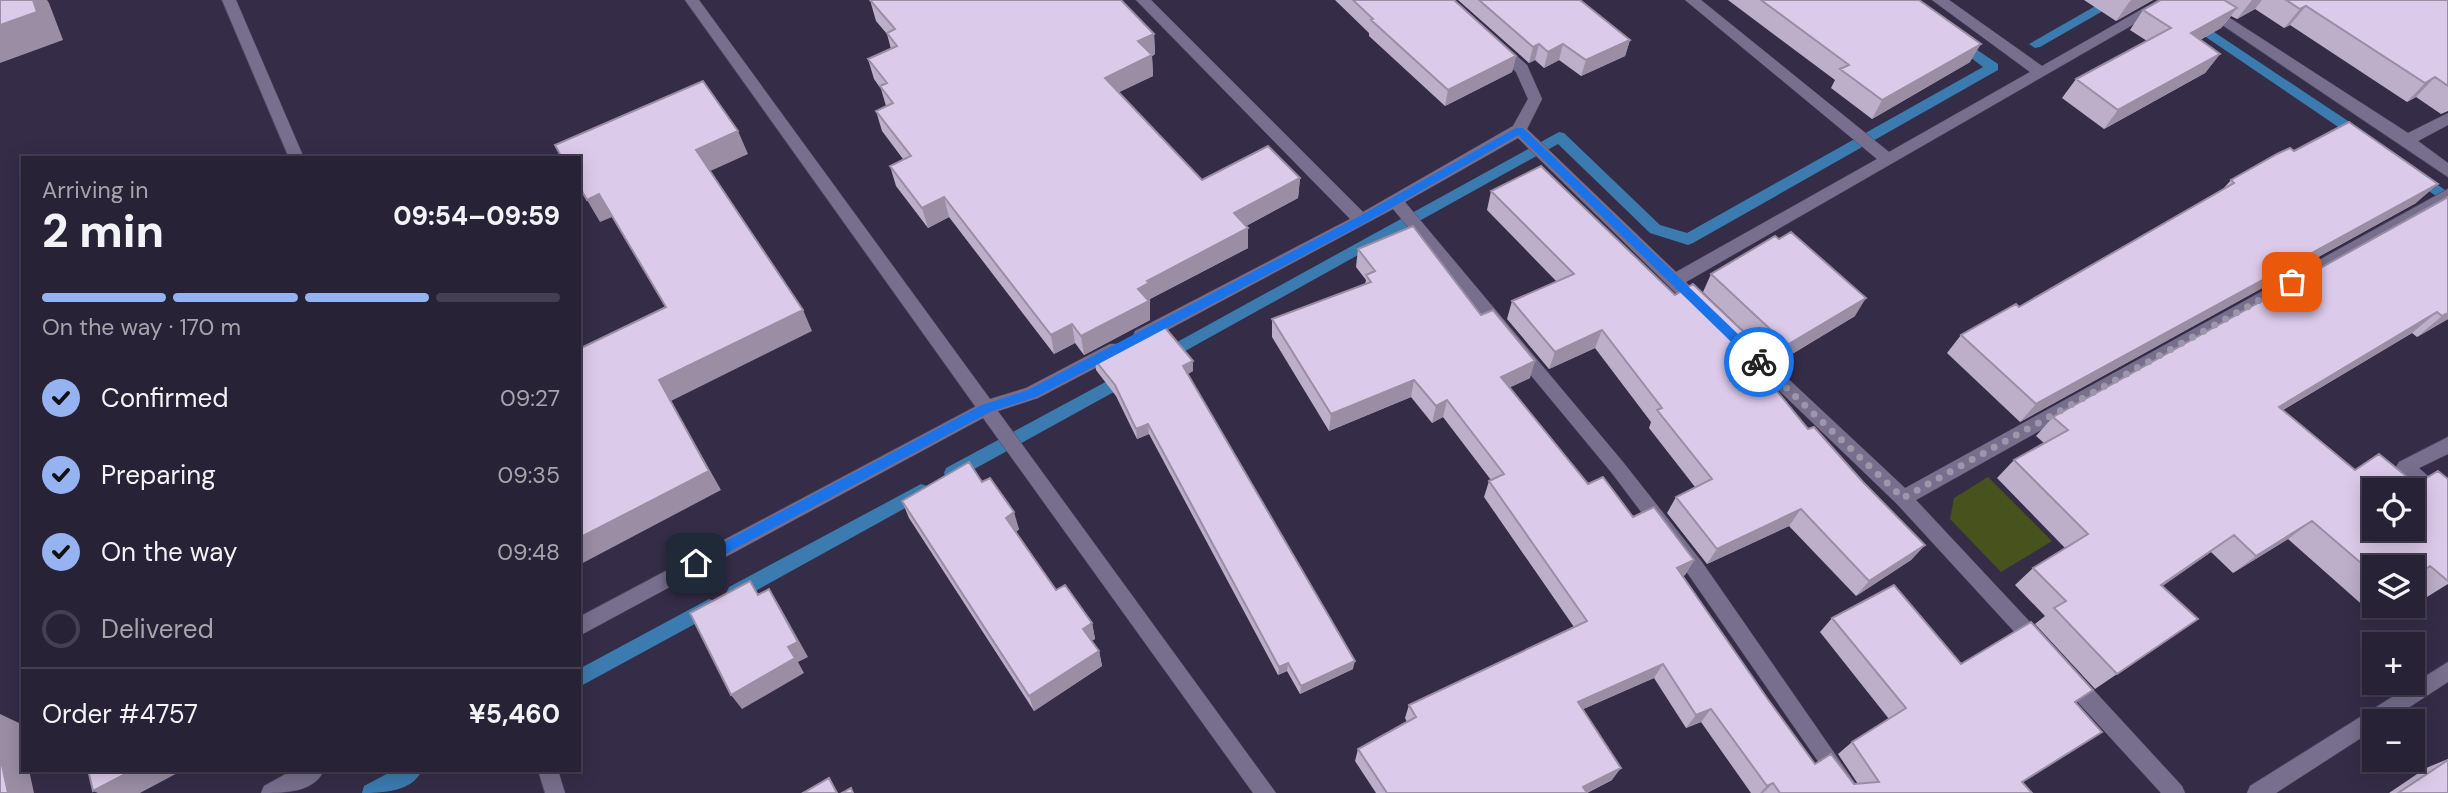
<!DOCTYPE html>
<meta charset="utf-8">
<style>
:root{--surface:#282236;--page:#302a3e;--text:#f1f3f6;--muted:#a5a4ad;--line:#443f51;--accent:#95b2f1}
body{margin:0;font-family:"DM Sans",sans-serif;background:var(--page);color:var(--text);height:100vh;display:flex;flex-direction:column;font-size:26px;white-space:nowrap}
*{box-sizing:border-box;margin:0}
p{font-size:23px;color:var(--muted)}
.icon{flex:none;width:38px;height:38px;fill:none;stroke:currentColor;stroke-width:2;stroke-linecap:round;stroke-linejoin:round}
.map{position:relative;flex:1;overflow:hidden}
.panel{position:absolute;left:21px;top:156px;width:560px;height:616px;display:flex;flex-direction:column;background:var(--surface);border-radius:0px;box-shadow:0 4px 18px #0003,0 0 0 2px var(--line)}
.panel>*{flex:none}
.buttons{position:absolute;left:2362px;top:478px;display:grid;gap:14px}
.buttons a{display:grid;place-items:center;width:63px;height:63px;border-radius:0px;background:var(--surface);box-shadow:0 4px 18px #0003,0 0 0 2px var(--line);font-size:35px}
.pin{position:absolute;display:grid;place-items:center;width:60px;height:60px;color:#fff;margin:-30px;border-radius:14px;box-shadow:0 4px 10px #0006}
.courier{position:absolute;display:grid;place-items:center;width:70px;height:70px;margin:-35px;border:5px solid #1a73e8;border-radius:50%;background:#fff;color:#222;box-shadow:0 2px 9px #0007}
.overview em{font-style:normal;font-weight:800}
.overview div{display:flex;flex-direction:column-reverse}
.overview{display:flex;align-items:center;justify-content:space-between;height:119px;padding:0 21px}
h1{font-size:46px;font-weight:800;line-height:52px}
.bar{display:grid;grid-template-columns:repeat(4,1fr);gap:10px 7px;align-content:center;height:84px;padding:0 21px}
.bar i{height:9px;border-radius:5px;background:var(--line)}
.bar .selected{background:var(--accent)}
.bar p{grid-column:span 4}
.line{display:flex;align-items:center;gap:18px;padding:0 21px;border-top:2px solid var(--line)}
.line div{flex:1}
ol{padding:0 21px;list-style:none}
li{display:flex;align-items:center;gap:21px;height:77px}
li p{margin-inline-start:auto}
li .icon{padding:7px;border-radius:50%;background:var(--accent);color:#111;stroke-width:4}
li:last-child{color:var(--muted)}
li i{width:38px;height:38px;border:4px solid var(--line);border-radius:50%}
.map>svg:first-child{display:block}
</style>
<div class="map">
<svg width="2448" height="793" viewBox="0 0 2448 793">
<rect width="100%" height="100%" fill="#352d48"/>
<path fill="#47521d" d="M1988 477 2052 541 2001 572 1950 519 1954 498Z"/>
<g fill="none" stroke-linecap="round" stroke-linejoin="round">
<path fill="#3b7baf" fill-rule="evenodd" d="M2106 0H2122L2040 47 2035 48 2029 44Z
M2196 20 2366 133 2368 136 2366 139H2356L2191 27V21Z
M1958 37 1998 64V70L1693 243 1688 245 1650 233 1558 144 1169 360H1159L1156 356 1159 352 1559 132 1564 133 1660 225 1687 233 1983 67 1953 44 1952 41Z
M2416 170 2448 192V204L2411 179 2409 175Z
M1126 371 1132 372 1134 377 1132 382 958 478 952 480 946 478 944 473 946 468Z
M921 484 927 486 929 491 927 496 741 599 735 601 729 599 726 593 729 587Z
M709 599 715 601 718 607 715 613 579 687V669Z
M394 770H422C413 792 381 793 362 793L364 786Z"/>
<g stroke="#504960" stroke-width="1">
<path id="street" d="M222 0H236L304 158H289Z
M685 0H699L990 399 1026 388 1110 344H1122L1125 349 1122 354 1038 398 986 415 980 413Z
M1136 0H1151L1363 212 1513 126 1528 99 1516 72 1490 47 1497 42 1502 43 1527 65 1542 99 1527 129 1676 272 1877 159 1685 0H1701L1889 152 2030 72 1932 0H1949L2042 66 2158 0H2176L1686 282 1707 305 1705 310H1693L1518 138 1405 202 1623 462 1702 562 1862 793H1840L1688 574 1611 472 1393 209 1147 341H1135L1133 336 1135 331 1350 219Z
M2185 0H2202L2408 133 2448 113V125L2418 141 2448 163V177Z
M2448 189V202L1916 500 2045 638 2048 644 2045 650 2038 653 2031 650 1897 504 1738 351 1741 346H1753L1905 488Z
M2448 437V454L2419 468 2448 494V513L2441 511 2399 472 2396 467 2399 462Z
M2071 671 2078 673 2182 786 2185 793H2161L2064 687 2061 680 2064 673Z
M538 770H558L565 793H545Z"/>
</g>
<g stroke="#504960" stroke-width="1">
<path id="secondary" d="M986 401 992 403 1276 793H1253L983 418 579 636V617Z
M2448 662V682L2388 721H2375V729L2276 793H2247L2250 786Z
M293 770H324C315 793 282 793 261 793L264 786Z"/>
</g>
<use href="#street" fill="#776f8d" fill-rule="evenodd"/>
<use href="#secondary" fill="#776f8d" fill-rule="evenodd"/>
</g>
<path fill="#bdaec9" d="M870 0 1154 34 1155 54 1152 56 1153 76 1119 92 1202 180 1300 178 1298 198 1246 226 1248 228V248L1150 299V320L1084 355 1075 343 1054 354 949 217 928 228 896 186 890 166 903 159 882 131 876 111 886 106 881 89 874 79 868 59 891 49 887 34 876 21Z
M1335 0H1454L1516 56 1512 72 1445 106 1369 36V33Z
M1458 0H1580L1630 40 1625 56 1581 76 1559 60 1544 68 1535 60 1529 63Z
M1728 0H1919L1970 62 1872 119 1831 88 1835 80Z
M2084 0H2153L2116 21Z
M2161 0H2448V111L2441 114 2416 97 2407 102 2290 25 2284 28 2255 9 2237 19 2231 16 2221 28 2200 40 2220 54 2205 73 2104 129 2062 98 2076 79 2147 41 2130 30 2143 10Z
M2294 151 2416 203 2020 422 1947 353 1961 335 2019 307 2223 189 2231 180Z
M1491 191 1675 295 1761 371 1808 429 1863 482 1925 545 1911 560 1856 596 1789 526 1707 564 1667 513 1676 497 1695 487 1649 428 1651 422 1595 348 1549 369 1507 319 1512 301 1557 282 1487 210Z
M2448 197V319L2417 337 2412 333 2283 410 2355 470 2416 484 2448 479V584L2422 600 2413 592V567H2375V604L2367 609 2288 539 2233 573 2211 552 2162 586 2198 619 2095 689 2035 624 2045 616 2015 585 2033 568 2065 548 1997 478 2014 460 2044 443 2036 436 2053 417Z
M1358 249 1530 378 1510 387 1588 484 1633 517 1694 560 1685 575 1683 576 1767 698 1815 764 1854 784H1858L1838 754 1852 742 1889 719 1820 632 1832 618 1961 664 2093 690 2075 703 2023 783 2032 793H1751L1701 722 1686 728 1654 678 1583 709 1612 780 1587 793H1376L1355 761 1358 749 1407 722 1405 718 1409 705 1574 627 1484 497 1489 481 1491 480 1443 417 1432 423 1411 397 1329 431 1272 337V319L1365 284 1366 280 1356 267Z
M1711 274 1855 316 1777 363 1703 292Z
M1095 360 1193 361V371L1187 374 1353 669 1300 694 1287 671 1278 675 1149 434 1137 439 1116 396 1096 370Z
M982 482 1019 529 1016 532 1056 590 1092 623 1095 639 1091 641 1099 651 1102 666 1034 711 909 518 902 501Z
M2448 759V793H2389L2426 768Z"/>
<path fill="#9a8da4" d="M33 0H47L49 3 63 40 0 63V25Z
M2132 0H2153L2116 21 2130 1Z
M2252 0H2262L2255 9 2237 19Z
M2306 6 2290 25 2284 28 2300 9Z
M2237 8 2221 28 2176 53 2191 33Z
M1154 34 1155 54 1152 56 1153 76 1107 98 1105 78 1138 41Z
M1630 40 1625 56 1581 76 1586 60Z
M1539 44 1535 60 1529 63 1533 47Z
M1563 44 1559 60 1544 68 1548 52Z
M1981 44 1970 62 1872 119 1882 100Z
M2220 54 2205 73 2104 129 2118 110Z
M1516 56 1512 72 1445 106 1448 90Z
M2435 77 2416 97 2407 102 2425 83Z
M738 131 748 154 706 173 696 150Z
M1300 178 1298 198 1233 233 1234 213Z
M2438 184 2416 203 2020 422 2036 404Z
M599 194 612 217 600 222 587 200Z
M944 197 949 217 928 228 922 208Z
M1248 228V248L1150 299V320L1084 355 1081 336 1147 281Z
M1866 298 1855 316 1777 363 1787 345Z
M803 310 812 331 671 401 721 490 579 565V538L659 380Z
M2437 312 2412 333 2256 426 2279 407Z
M2448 313V319L2417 337 2442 316Z
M1072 324 1075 343 1054 354 1051 335Z
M1602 330 1595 348 1549 369 1555 352Z
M1769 356 1759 374 1755 364Z
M1193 361V371L1183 377V366Z
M1535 361 1530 378 1496 394 1501 377Z
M1414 380 1411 397 1329 431 1331 414Z
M1447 400 1443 417 1432 423 1436 406Z
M1148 424 1149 434 1137 439 1136 429Z
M1801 509 1789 526 1707 564 1717 549Z
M1014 512 1019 529 1011 535 1006 518Z
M2312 521 2288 539 2233 573 2256 556Z
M2234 535 2211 552 2140 602 2161 585Z
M1925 545 1911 560 1856 596 1869 581Z
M1694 560 1685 575 1668 583 1677 568Z
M769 589 779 605 808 657 798 662 804 673 742 709 731 695 788 647Z
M1092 623 1095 639 1086 644 1083 629Z
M1099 651 1102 666 1034 711 1029 696Z
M1355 661 1353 669 1300 694 1301 686Z
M1288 663 1287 671 1278 675 1279 667Z
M1663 664 1654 678 1570 715 1578 702Z
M1711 709 1701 722 1686 728 1696 715Z
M0 714 19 723 23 739V770H29L34 793H8L0 756Z
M1621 768 1612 780 1587 793 1583 787Z
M133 770H183L140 793H98L93 791Z
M1773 783 1763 793H1760L1767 786Z"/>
<path fill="#dccaea" stroke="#9a8da4" stroke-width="2" fill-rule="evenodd" d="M0 0H33L37 12 0 25Z
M870 0H1121L1154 34 1138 41 1152 55 1105 78 1202 180 1268 146 1300 178 1234 213 1248 228 1147 281 1149 283 1138 289 1149 301 1081 336 1072 324 1051 335 944 197 922 208 890 166 911 156 876 111 893 103 880 86 887 83 868 59 897 46 887 33 895 29Z
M1353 0H1454L1516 56 1448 90 1371 20 1373 19Z
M1479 0H1580L1630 40 1586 60 1563 44 1548 52 1539 44 1533 47Z
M1761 0H1919L1981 44 1882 100 1840 69 1849 65Z
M2161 0H2224L2237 8 2191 33 2220 54 2118 110 2076 79 2171 28 2143 10Z
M2286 0H2448V86L2435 77 2425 83 2306 6 2300 9Z
M703 81 738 131 696 150 803 310 659 380 709 471 579 538V349L666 307 599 194 587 200 579 186V158H562L555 145Z
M2349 122 2438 184 2036 404 1961 335 2016 304 2019 307 2234 183 2231 180 2277 154 2290 148 2294 151Z
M1541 166 1675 295 1693 284 1769 356 1755 364 1808 429 1814 427 1863 482 1925 545 1869 581 1801 509 1717 549 1676 497 1712 479 1657 410 1662 408 1602 330 1555 352 1512 301 1574 274 1491 191Z
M2448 197V313L2442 316 2437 312 2279 407 2355 470 2379 454 2416 484 2438 471 2448 479V581L2430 566 2413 578V567H2375V575L2312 521 2256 556 2234 535 2161 585 2198 619 2117 674 2054 608 2066 601 2033 568 2088 534 2014 460 2068 430 2053 417ZM2375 490H2413V528H2375Z
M1413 226 1481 315 1493 310 1535 361 1501 377 1588 484 1603 477 1633 517 1654 507 1694 560 1677 568 1767 698 1815 764 1831 754 1854 784 1879 782 1852 742 1906 708 1832 618 1894 585 1961 664 2031 622 2093 690 2075 702 2102 732 2022 782 2032 793H1780L1773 783 1767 786 1711 709 1696 715 1663 664 1578 702 1621 768 1583 787 1587 793H1387L1358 749 1416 717 1409 705 1587 621 1489 481 1504 474 1447 400 1436 406 1414 380 1331 414 1272 319 1371 282 1366 275 1375 271 1358 249Z
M1791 232 1866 298 1787 345 1711 274 1775 236 1779 239Z
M1162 324 1193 361 1183 366 1355 661 1301 686 1288 663 1279 667 1148 424 1136 429 1115 385 1095 360Z
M969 462 982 482 990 478 1014 512 1006 518 1056 590 1065 585 1092 623 1083 629 1099 651 1029 696 902 501Z
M750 581 758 595 769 589 798 642 788 647 795 658 731 695 690 613Z
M0 756 8 793H0Z
M2448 760V793H2398Z
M88 770H133L93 791Z
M829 778 837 793H803Z
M851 788 853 793H842Z"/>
<path fill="#1a73e8" d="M1516 128H1523L1763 358V365H1755L1518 135 1365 223 1036 397 990 412 701 567H692V559L982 405 1028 390 1358 217Z"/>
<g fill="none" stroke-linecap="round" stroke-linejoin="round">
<path stroke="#9c97ab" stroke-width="7" stroke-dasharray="0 12.6" d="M1759 362 1903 498 2292 282"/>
</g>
</svg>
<div class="buttons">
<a><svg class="icon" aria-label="locate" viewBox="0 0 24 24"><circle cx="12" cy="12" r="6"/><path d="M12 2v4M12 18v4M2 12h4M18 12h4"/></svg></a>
<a><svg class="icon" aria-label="layers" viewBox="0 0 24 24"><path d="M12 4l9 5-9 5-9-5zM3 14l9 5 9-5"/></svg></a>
<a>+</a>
<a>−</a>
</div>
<div class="pin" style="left:2292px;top:282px;background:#ea580c"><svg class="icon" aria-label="bag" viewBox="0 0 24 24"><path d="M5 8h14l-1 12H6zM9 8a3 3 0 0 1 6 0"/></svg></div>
<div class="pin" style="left:696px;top:563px;background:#1f2937"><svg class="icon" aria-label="home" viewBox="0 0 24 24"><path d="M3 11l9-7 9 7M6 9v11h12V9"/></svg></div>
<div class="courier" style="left:1759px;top:362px"><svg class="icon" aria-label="bike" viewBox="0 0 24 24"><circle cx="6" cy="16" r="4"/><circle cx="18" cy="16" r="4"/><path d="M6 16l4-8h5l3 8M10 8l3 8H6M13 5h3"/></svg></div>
<section class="panel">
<div class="overview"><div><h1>2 min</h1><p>Arriving in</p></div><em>09:54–09:59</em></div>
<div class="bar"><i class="selected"></i><i class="selected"></i><i class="selected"></i><i></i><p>On the way · 170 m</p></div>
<ol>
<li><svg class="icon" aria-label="check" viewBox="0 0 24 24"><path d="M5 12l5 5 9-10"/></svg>Confirmed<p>09:27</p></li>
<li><svg class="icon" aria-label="check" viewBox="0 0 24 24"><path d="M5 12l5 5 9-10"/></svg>Preparing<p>09:35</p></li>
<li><svg class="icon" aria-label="check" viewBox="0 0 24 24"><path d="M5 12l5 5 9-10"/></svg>On the way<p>09:48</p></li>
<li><i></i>Delivered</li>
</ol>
<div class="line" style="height:91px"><div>Order #4757</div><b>¥5,460</b></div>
</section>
</div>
